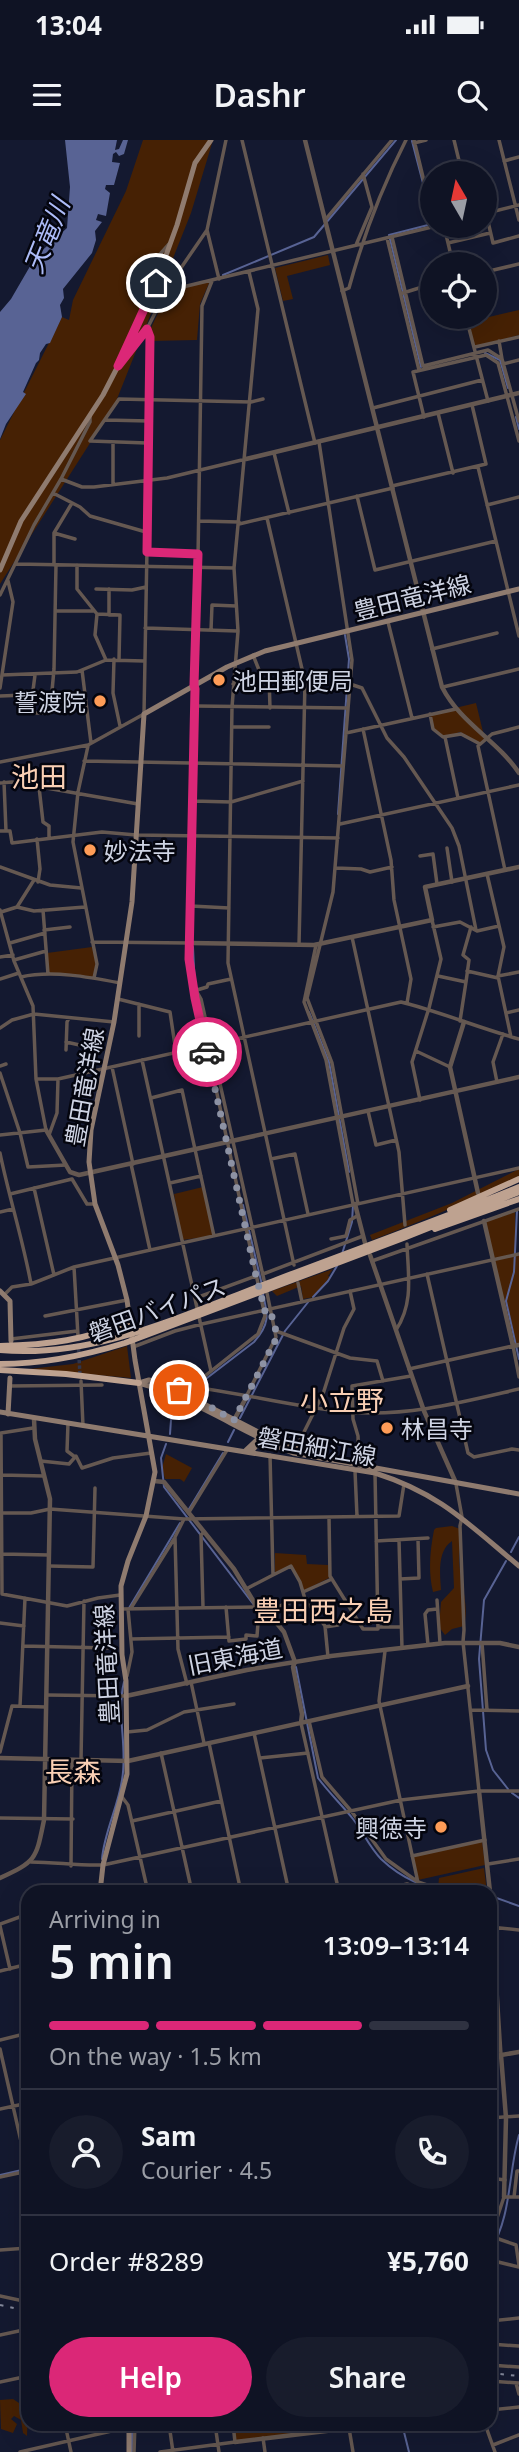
<!DOCTYPE html>
<meta charset="utf-8">
<style>
:root{--surface:#0f1324;--page:#181c2c;--text:#f1f3f6;--muted:#9b9ea6;--line:#2f3241;--accent:#db2777}
body{margin:0;font-family:"Noto Sans","Noto Sans JP",sans-serif;background:var(--page);color:var(--text);height:100vh;display:flex;flex-direction:column;font-size:26px;white-space:nowrap}
*{box-sizing:border-box;margin:0}
p{font-size:23px;color:var(--muted)}
.icon{flex:none;width:38px;height:38px;fill:none;stroke:currentColor;stroke-width:2;stroke-linecap:round;stroke-linejoin:round}
.map{position:relative;flex:1;overflow:hidden}
.sheet{position:absolute;left:21px;top:1745px;width:476px;height:546px;display:flex;flex-direction:column;background:var(--surface);border-radius:21px;box-shadow:0 7px 28px #0002,0 0 0 2px var(--line)}
.sheet>*{flex:none}
.needle{width:46px;rotate:351deg}
.fabs{position:absolute;left:420px;top:21px;display:grid;gap:14px}
.fabs a{display:grid;place-items:center;width:77px;height:77px;border-radius:50%;background:var(--surface);box-shadow:0 7px 28px #0002,0 0 0 2px var(--line);font-size:35px}
.pin{position:absolute;display:grid;place-items:center;width:60px;height:60px;color:#fff;margin:-30px;border:4px solid #fff;border-radius:50%;box-shadow:0 2px 7px #0007}
.courier{position:absolute;display:grid;place-items:center;width:70px;height:70px;margin:-35px;border:5px solid #db2777;border-radius:50%;background:#fff;color:#222;box-shadow:0 2px 9px #0007}
.overview em{font-style:normal;font-weight:600}
.overview div{display:flex;flex-direction:column-reverse}
.overview{display:flex;align-items:center;justify-content:space-between;height:119px;padding:0 28px}
h1{font-size:46px;font-weight:600;line-height:52px}
.bar{display:grid;grid-template-columns:repeat(4,1fr);gap:10px 7px;align-content:center;height:84px;padding:0 28px}
.bar i{height:9px;border-radius:5px;background:var(--line)}
.bar .current{background:var(--accent)}
.bar p{grid-column:span 4}
.line{display:flex;align-items:center;gap:18px;padding:0 28px;border-top:2px solid var(--line)}
.line div{flex:1}
.round{display:grid;place-items:center;flex:none;width:74px;height:74px;border-radius:37px;background:var(--page)}
.button{display:flex;gap:14px;margin-top:auto;padding:14px 28px}
.button a{flex:1;height:80px;border-radius:42px;background:var(--accent);color:#fff;font-size:28px;font-weight:600;line-height:80px;text-align:center}
.button a+a{background:var(--page);color:var(--text)}
.status{display:flex;justify-content:space-between;align-items:center;height:49px;padding:0 35px;background:var(--surface);direction:ltr}
.status svg{height:19px;fill:currentColor}
header{display:flex;justify-content:space-between;align-items:center;height:91px;padding:0 28px;background:var(--surface);font-size:32px;font-weight:600}
.map>svg:first-child{display:block}
</style>
<div class="status"><b>13:04</b><svg viewBox="0 0 49 12"><path d="M0 12V9h3v3zM5 12V6h3v6zM10 12V3h3v9zM15 12V0h3v12zM26 1h20v11H26zM47 4h2v5h-2z"/></svg></div>
<header><svg class="icon" aria-label="menu" viewBox="0 0 24 24"><path d="M4 6h16M4 12h16M4 18h16"/></svg>Dashr<svg class="icon" aria-label="search" viewBox="0 0 24 24"><circle cx="10" cy="10" r="6"/><path d="M15 15l6 6"/></svg></header>
<div class="map">
<svg width="519" height="2312" viewBox="0 0 519 2312">
<rect width="100%" height="100%" fill="#141930"/>
<path fill="#462104" d="M143 0H213L191 73 115 264 0 444V300L62 177 69 180 73 160 126 51Z
M328 115 330 125 287 136 293 159 283 161 275 128Z
M210 141 200 164 197 200 150 201 149 192 168 152Z
M519 170V195L475 207 468 182Z
M476 563 484 596 487 599 480 604 460 592 445 597 433 589 430 574Z
M92 807 96 823 94 838 49 835 47 813Z
M519 1029V1036C471 1060 423 1081 372 1100L370 1095 452 1063Z
M203 1047 214 1096 182 1100 174 1054Z
M515 1072V1113L492 1120 486 1081Z
M519 1114V1205L513 1206 493 1121Z
M333 1129 328 1136 330 1137 314 1157 303 1159 301 1146 277 1156 272 1151Z
M127 1206 131 1238 29 1229 73 1224Z
M166 1314 192 1328 184 1342 180 1339H165L162 1328Z
M452 1386 460 1389C464 1399 459 1406 459 1417 459 1440 470 1464 464 1486L452 1489 445 1495 439 1487 441 1462 454 1448 452 1401C437 1411 440 1434 441 1450L433 1452C428 1431 430 1411 434 1390L436 1388Z
M275 1413 306 1415 307 1424 328 1425 331 1437 303 1451 291 1426 275 1434Z
M482 1700 485 1725 418 1740 412 1716Z
M484 1728 487 1752 438 1748 439 1738Z
M13 2259 28 2269 27 2296 23 2293 21 2280 14 2276 11 2279 17 2284 13 2293 1 2289 0 2260Z
M233 2284H352L235 2302Z"/>
<path fill="#586394" d="M65 0H117L115 10 119 9 123 0H128L124 14 119 16 116 12 113 14 112 22 120 23 114 45H106L105 49 110 53 106 76 98 74 96 80 102 82 95 91 96 100 92 113 63 149 64 158 60 165 62 177 50 203 46 204 40 213 39 220 36 223 23 252 26 254 6 284 0 299V172L11 159 36 116 67 88 70 47Z"/>
<g fill="none" stroke-linecap="round" stroke-linejoin="round">
<path stroke="#586394" stroke-width="2" d="M412 1 424 47
M430 73 432 81
M223 135 314 97 396 0
M485 213 500 220 508 248
M421 227 389 95 432 84
M516 277 519 289
M338 674 349 519 345 495
M193 807 195 848
M309 872 329 922 349 1032
M243 1065 262 1145
M517 1071 514 1132 506 1161 519 1219
M342 1114 352 1082 353 1065
M313 1157 328 1141 337 1126
M190 1251 254 1202C270 1184 268 1176 263 1154
M240 1278 285 1191 309 1161
M170 1294 171 1280 179 1263
M228 1302 234 1290
M166 1304 161 1318 164 1347 254 1465
M189 1369 223 1313
M511 1412 519 1397
M506 1421 484 1460 479 1519 486 1610 493 1630 508 1649
M129 1468 180 1383
M296 1527 318 1638C329 1653 342 1665 353 1679 363 1692 370 1708 381 1719 402 1739 426 1749 453 1752
M512 1653 519 1658
M102 1719C104 1693 118 1667 122 1640 128 1608 116 1574 124 1542
M491 1756 519 1766
M0 2035 26 2029
M490 2111C512 2076 508 2033 519 1995
M402 2284 409 2312
M132 2312V2284"/>
<path stroke="#30354b" stroke-width="3.5" stroke-dasharray="3.5 2" stroke-linecap="butt" d="M78 1198 80 1236"/>
<path stroke="#655851" stroke-width="3.5" d="M242 0 315 303
M414 0 432 74
M454 0 462 33
M499 0 519 80
M414 3 426 0
M504 21 519 17
M486 73 493 103 519 96
M487 73 519 65
M325 80 392 0
M444 86 453 124
M207 90 219 139
M392 97 423 226 488 210 502 219 519 281
M387 98 419 230
M448 103 490 93
M356 105 372 67 363 34
M249 132 258 169 234 428 238 491 232 567 228 823 294 1125
M485 132 519 124
M139 138 169 104
M173 149 172 141 207 90 226 0
M342 151 349 148C363 97 382 47 406 0
M403 153 432 144
M466 177 488 261
M499 201 502 219
M475 207 519 197
M122 222 147 189 166 151 436 86
M503 224 519 220
M373 268 482 240
M438 273 453 333
M424 277 413 232 486 215 498 223 519 301
M105 280 149 281
M90 301 119 259 251 262 263 259
M90 301 147 303
M113 302V345
M319 302 352 520 333 752 307 858 332 923 358 1064
M274 313 289 373
M478 327 519 496
M61 339 82 347H94L167 338 246 319
M392 346 486 324 472 265
M53 353 80 367 90 376 146 392
M357 356 375 430 496 401
M487 365 519 357
M267 378 305 542 299 805
M199 381 239 382
M239 384 393 348
M54 393 75 399
M147 412 198 414
M16 424 234 428
M54 425V393L72 363
M77 425V449L97 474
M96 449 132 450 146 447
M0 455 34 385 61 339 90 282V276
M55 471H94
M109 475V449
M388 482 412 578
M145 488 237 491
M211 490 212 465 236 466
M432 509 497 493
M114 519 113 553 120 586
M106 520 95 495 97 474 120 475 119 520
M82 530 91 603
M2 535 77 532 106 520 144 521
M35 535 30 573H50L54 529 56 425
M269 537 270 568
M196 544 202 166 212 141
M233 544 259 545V530L253 515
M350 544 362 548 387 598 404 617 452 688 459 706 476 790
M194 546 190 827 193 845 201 859 264 1140
M443 547 519 529
M0 548 13 462 8 441
M0 556 52 554
M196 566 348 568
M430 574 433 589 443 597 461 594 480 604
M232 587H269
M363 589 391 720 394 760 411 839 407 863
M346 593 456 569
M445 597 458 658
M88 606 78 652 73 702 97 824 94 838
M84 621 343 626
M0 622 88 605 144 574 150 243V197L147 189
M4 642 6 691
M0 643 12 642 138 664
M39 647 43 682 49 686V698
M193 661 231 662 303 641
M340 684 519 645
M0 691H10L12 703 102 692 136 695 338 698
M37 699 40 729 38 742
M447 708 452 742
M420 716 433 714 437 744
M0 727 50 745 81 748
M336 728 361 729 370 732 392 727
M505 730 478 606 492 594 519 587
M487 734 504 807 498 836 511 897
M191 766 229 768
M17 767 34 740
M0 770 14 821 33 866 36 939 46 990 0 995
M43 770 48 834
M1 772 17 767 34 771 85 767
M433 787 460 782 477 791 499 786
M44 790 70 787
M352 797 399 1012 405 1085
M92 802 190 803
M10 803 45 793
M316 805 304 862 326 920 353 1064
M0 817 13 815
M14 820 46 811
M467 831 498 838
M438 836 466 842 460 881
M498 836 519 832
M21 837C52 830 89 837 120 843
M0 839 19 833
M466 842 469 820 463 815 471 787
M197 850 207 847 208 844 231 839
M118 859 170 872 176 912
M139 864V896
M506 873 519 870
M0 888 12 880 34 874 114 882
M66 902 84 906
M66 910 67 882 69 878
M416 911 450 927
M142 920 211 1231
M0 926 6 924
M112 927 133 1024
M0 933 20 993 28 1027 66 1025
M36 939H58
M497 942 493 922 503 894
M151 958 182 950 214 1096
M420 960 412 922 429 868 441 819 432 780
M368 971 376 1005 396 1000
M49 995 57 973 58 939 401 862C441 872 479 888 519 899
M0 1013C9 1057 23 1100 31 1144
M271 1019 295 1014 308 1074
M131 1024 150 1110
M72 1039 87 1064H95
M170 1043 201 1036
M34 1048 54 1135
M10 1054 72 1039
M0 1072 13 1069
M331 1099 346 1096 350 1080 357 1076
M372 1121 519 1069
M74 1127 78 1196
M263 1134 363 1096
M427 1134 468 1313 474 1317 512 1309 519 1310
M298 1143 302 1162
M5 1154 12 1147 31 1144 74 1127 519 1028
M196 1158 256 1136
M45 1176 127 1160
M396 1190C414 1163 408 1134 407 1104
M276 1191 350 1218 377 1221 383 1241
M11 1199 77 1191
M133 1207 175 1191 202 1184 519 1114
M409 1229 513 1206 519 1237
M81 1241 83 1286
M174 1245C233 1250 290 1267 349 1272 407 1277 463 1262 519 1249
M10 1246 102 1245
M191 1247 258 1194 265 1176 194 847
M247 1255 276 1197 267 1153
M68 1283 67 1311 75 1317
M33 1288 1 1293 2 1454 67 1466 98 1458 120 1455
M296 1308 323 1254 344 1188 354 1169 350 1151
M41 1321 69 1324 76 1316 82 1328 113 1318 151 1313
M359 1324 358 1296 353 1279 352 1246 411 1236
M355 1331 357 1376
M1 1335 44 1336
M456 1344 462 1377 460 1386 464 1490 463 1502 479 1651
M189 1372 227 1310
M0 1373H31L50 1369 184 1379 399 1376 404 1344
M329 1377 330 1436 363 1489H378L375 1333
M184 1379 175 1397 178 1509 187 1544
M399 1400 402 1508
M376 1401 428 1398
M2 1414 49 1415
M49 1426 93 1427 95 1348
M400 1439 419 1438 418 1399
M246 1449 273 1435 270 1315
M303 1452 332 1439
M305 1459 325 1486 328 1517
M437 1460 440 1503
M203 1467 201 1395 204 1392
M226 1467 229 1501 246 1499V1495L257 1496 259 1470
M131 1468 174 1399
M121 1469 257 1467
M265 1473 284 1464 305 1459 300 1442 291 1426 273 1435
M0 1483 24 1486
M325 1487 338 1485
M378 1487H400
M131 1499 229 1497
M482 1503 487 1570
M428 1505 425 1474 428 1470 437 1469
M23 1506 108 1508
M385 1511 379 1561 420 1752
M127 1536 132 1512 128 1469
M191 1542 204 1603
M47 1555 125 1556
M20 1566 25 1458
M471 1570 519 1571
M309 1581 322 1637 352 1672 386 1719 418 1742 436 1748 478 1752
M301 1583 339 1752
M127 1592 147 1590 184 1572 234 1564
M254 1593 289 1752
M209 1603 241 1752
M0 1612 12 1566 46 1567
M161 1613 192 1752
M260 1618 308 1613
M81 1620 84 1461
M122 1657 128 1665 148 1752
M0 1678 73 1679
M132 1681 221 1661
M412 1716 485 1700
M31 1722C56 1722 78 1726 103 1725L401 1660 479 1651H519
M488 1724 519 1719
M71 1726 72 1620
M374 1752 407 1744 430 1752
M0 1784 28 1774
M0 1786 10 1829
M493 1786 501 1915
M490 1787 519 1790
M0 1831 28 1824
M0 1900 28 1893
M0 1909 28 2032
M0 1969 28 1963
M490 1978 519 1976
M0 2037 28 2031
M490 2038 505 2040
M514 2057 517 2031H519
M490 2096 516 2105 519 2125
M490 2099 504 2057H519
M0 2110 28 2108
M490 2120 519 2127
M0 2156 28 2162
M490 2181 519 2178
M0 2195 28 2189
M490 2204 519 2206
M490 2225 519 2227
M490 2241 519 2243
M0 2242 28 2236
M516 2243 519 2254
M490 2270 519 2267
M65 2284 71 2312
M169 2284 173 2312
M215 2284 219 2312
M485 2284 495 2312
M349 2288 353 2312
M263 2298 265 2312
M493 2305 519 2295
M20 2312 129 2287
M134 2312 135 2284
M160 2312 235 2302 233 2284"/>
<path stroke="#655851" stroke-width="4.5" d="M305 0 442 547C461 584 497 600 519 633
M246 319 519 253
M190 803 314 805 432 780 425 747 519 727
M464 882 450 927 478 1053
M46 990 70 1032 79 1035 519 937
M355 1064 365 1103
M484 1081 513 1206 519 1205
M370 1115 424 1271 456 1343
M234 1280 247 1256
M154 1341 164 1342 234 1429 257 1467 275 1481 284 1492 295 1522 293 1527 302 1574 301 1583
M126 1556 247 1530 331 1516 445 1503H500L519 1507
M0 1618 128 1621 468 1546
M479 1651 490 1752
M0 1738C37 1721 36 1719 44 1680L50 1359 35 1299 34 1279
M490 1753 493 1786
M501 1915 506 1978 504 2057
M490 1917 519 1912
M235 2302 384 2284"/>
<path stroke="#8f7b6f" stroke-width="5" d="M0 430 21 381 103 255 118 226 156 143 177 85 195 23 211 0
M0 1151 10 1161 11 1201
M139 1243C193 1258 241 1292 293 1313L519 1354
M139 1243 149 1240 169 1246 274 1300 311 1313
M0 1272 375 1333C441 1354 468 1384 519 1426
M8 1274 10 1238
M245 1311 259 1298
M251 1312 263 1298
M100 1752 103 1725 127 1634 126 1541 122 1515 121 1446 128 1421 146 1376 155 1332 135 1220 127 1160 118 1125 95 1064 89 1022 91 990 114 882 132 762 144 574 227 527 265 511 519 449
M129 2312V2284"/>
<path stroke="#bea290" stroke-width="6" d="M450 1070 519 1039
M435 1089 519 1059
M0 1206C48 1205 86 1200 131 1181
M0 1210C96 1219 188 1173 276 1140 357 1109 439 1080 519 1047
M0 1224C44 1224 83 1216 125 1203L406 1097 519 1052
M0 1230 66 1234 139 1243"/>
<path stroke="#83889b" stroke-width="2" stroke-dasharray="3.5 7" stroke-linecap="butt" d="M0 2165 28 2171
M490 2233 519 2236"/>
</g>
<g fill="none" stroke-linecap="round" stroke-linejoin="round">
<path stroke="#8d92a4" stroke-width="7" stroke-dasharray="0 12.6" d="M179 1250 234 1280 275 1201 276 1191 270 1170 265 1171 256 1136 207 912"/>
<path stroke="#db2777" stroke-width="9" d="M156 143 118 226 147 189 150 197 147 412 198 414 194 545 195 549 189 819 195 858 207 912"/>
</g>
<g fill="#fe9c57" stroke="#04050e" stroke-width="2.5">
<circle cx="219" cy="540" r="7"/>
<circle cx="100" cy="561" r="7"/>
<circle cx="90" cy="710" r="7"/>
<circle cx="387" cy="1288" r="7"/>
<circle cx="441" cy="1687" r="7"/>
</g>
<g text-anchor="middle" dominant-baseline="central" stroke-width="5" stroke-linejoin="round" paint-order="stroke">
<g font-size="24" fill="#ced3e3" stroke="#04050e">
<text transform="translate(412 457) rotate(-14)">豊田竜洋線</text>
<text transform="translate(84 947) rotate(-80)">豊田竜洋線</text>
<text transform="translate(157 1169) rotate(-20)">磐田バイパス</text>
<text transform="translate(317 1306) rotate(10)">磐田細江線</text>
<text transform="translate(235 1516) rotate(-11)">旧東海道</text>
<text transform="translate(106 1524) rotate(-93)">豊田竜洋線</text>
</g>
<g font-size="24" fill="#ced3e3" stroke="#04050e" text-anchor="start">
<text x="233" y="540">池田郵便局</text>
<text x="86" y="561" text-anchor="end">誓渡院</text>
<text x="104" y="710">妙法寺</text>
<text x="401" y="1288">林昌寺</text>
<text x="427" y="1687" text-anchor="end">興徳寺</text>
</g>
<g font-size="26" font-style="italic" fill="#adbcf8" stroke="#04050e">
<text transform="translate(46 95) rotate(-68)">天竜川</text>
</g>
<g font-size="28" fill="#f9cfb4" stroke="#04050e">
<text x="39" y="636">池田</text>
<text x="342" y="1260">小立野</text>
<text x="323" y="1470">豊田西之島</text>
<text x="73" y="1631">長森</text>
</g>
</g>
</svg>
<div class="fabs">
<a><svg class="needle" viewBox="-14 -14 28 28"><path d="M0-13l5 13h-10z" fill="#e53935"/><path d="M0 13l5-13h-10z" fill="#9b9ea6"/></svg></a>
<a><svg class="icon" aria-label="locate" viewBox="0 0 24 24"><circle cx="12" cy="12" r="6"/><path d="M12 2v4M12 18v4M2 12h4M18 12h4"/></svg></a>
</div>
<div class="pin" style="left:179px;top:1250px;background:#ea580c"><svg class="icon" aria-label="bag" viewBox="0 0 24 24"><path d="M5 8h14l-1 12H6zM9 8a3 3 0 0 1 6 0"/></svg></div>
<div class="pin" style="left:156px;top:143px;background:#1f2937"><svg class="icon" aria-label="home" viewBox="0 0 24 24"><path d="M3 11l9-7 9 7M6 9v11h12V9"/></svg></div>
<div class="courier" style="left:207px;top:912px"><svg class="icon" aria-label="car" viewBox="0 0 24 24"><path d="M5 17H2v-5l4-1 3-4h7l3 4 3 1v5h-3M9 17h6M6 11h13"/><circle cx="7" cy="17" r="2"/><circle cx="17" cy="17" r="2"/></svg></div>
<section class="sheet">
<div class="overview"><div><h1>5 min</h1><p>Arriving in</p></div><em>13:09–13:14</em></div>
<div class="bar"><i class="current"></i><i class="current"></i><i class="current"></i><i></i><p>On the way · 1.5 km</p></div>
<div class="line" style="height:126px"><a class="round"><svg class="icon" aria-label="person" viewBox="0 0 24 24"><circle cx="12" cy="8" r="4"/><path d="M4 21q1-7 8-7t8 7"/></svg></a><div><b>Sam</b><p>Courier · 4.5</p></div><a class="round"><svg class="icon" aria-label="phone" viewBox="0 0 24 24"><path d="M5 4h4l2 5-3 2q2 4 5 5l2-3 5 2v4C11 20 4 13 5 4z"/></svg></a></div>
<div class="line" style="height:91px"><div>Order #8289</div><b>¥5,760</b></div>
<div class="button"><a>Help</a><a>Share</a></div>
</section>
</div>
